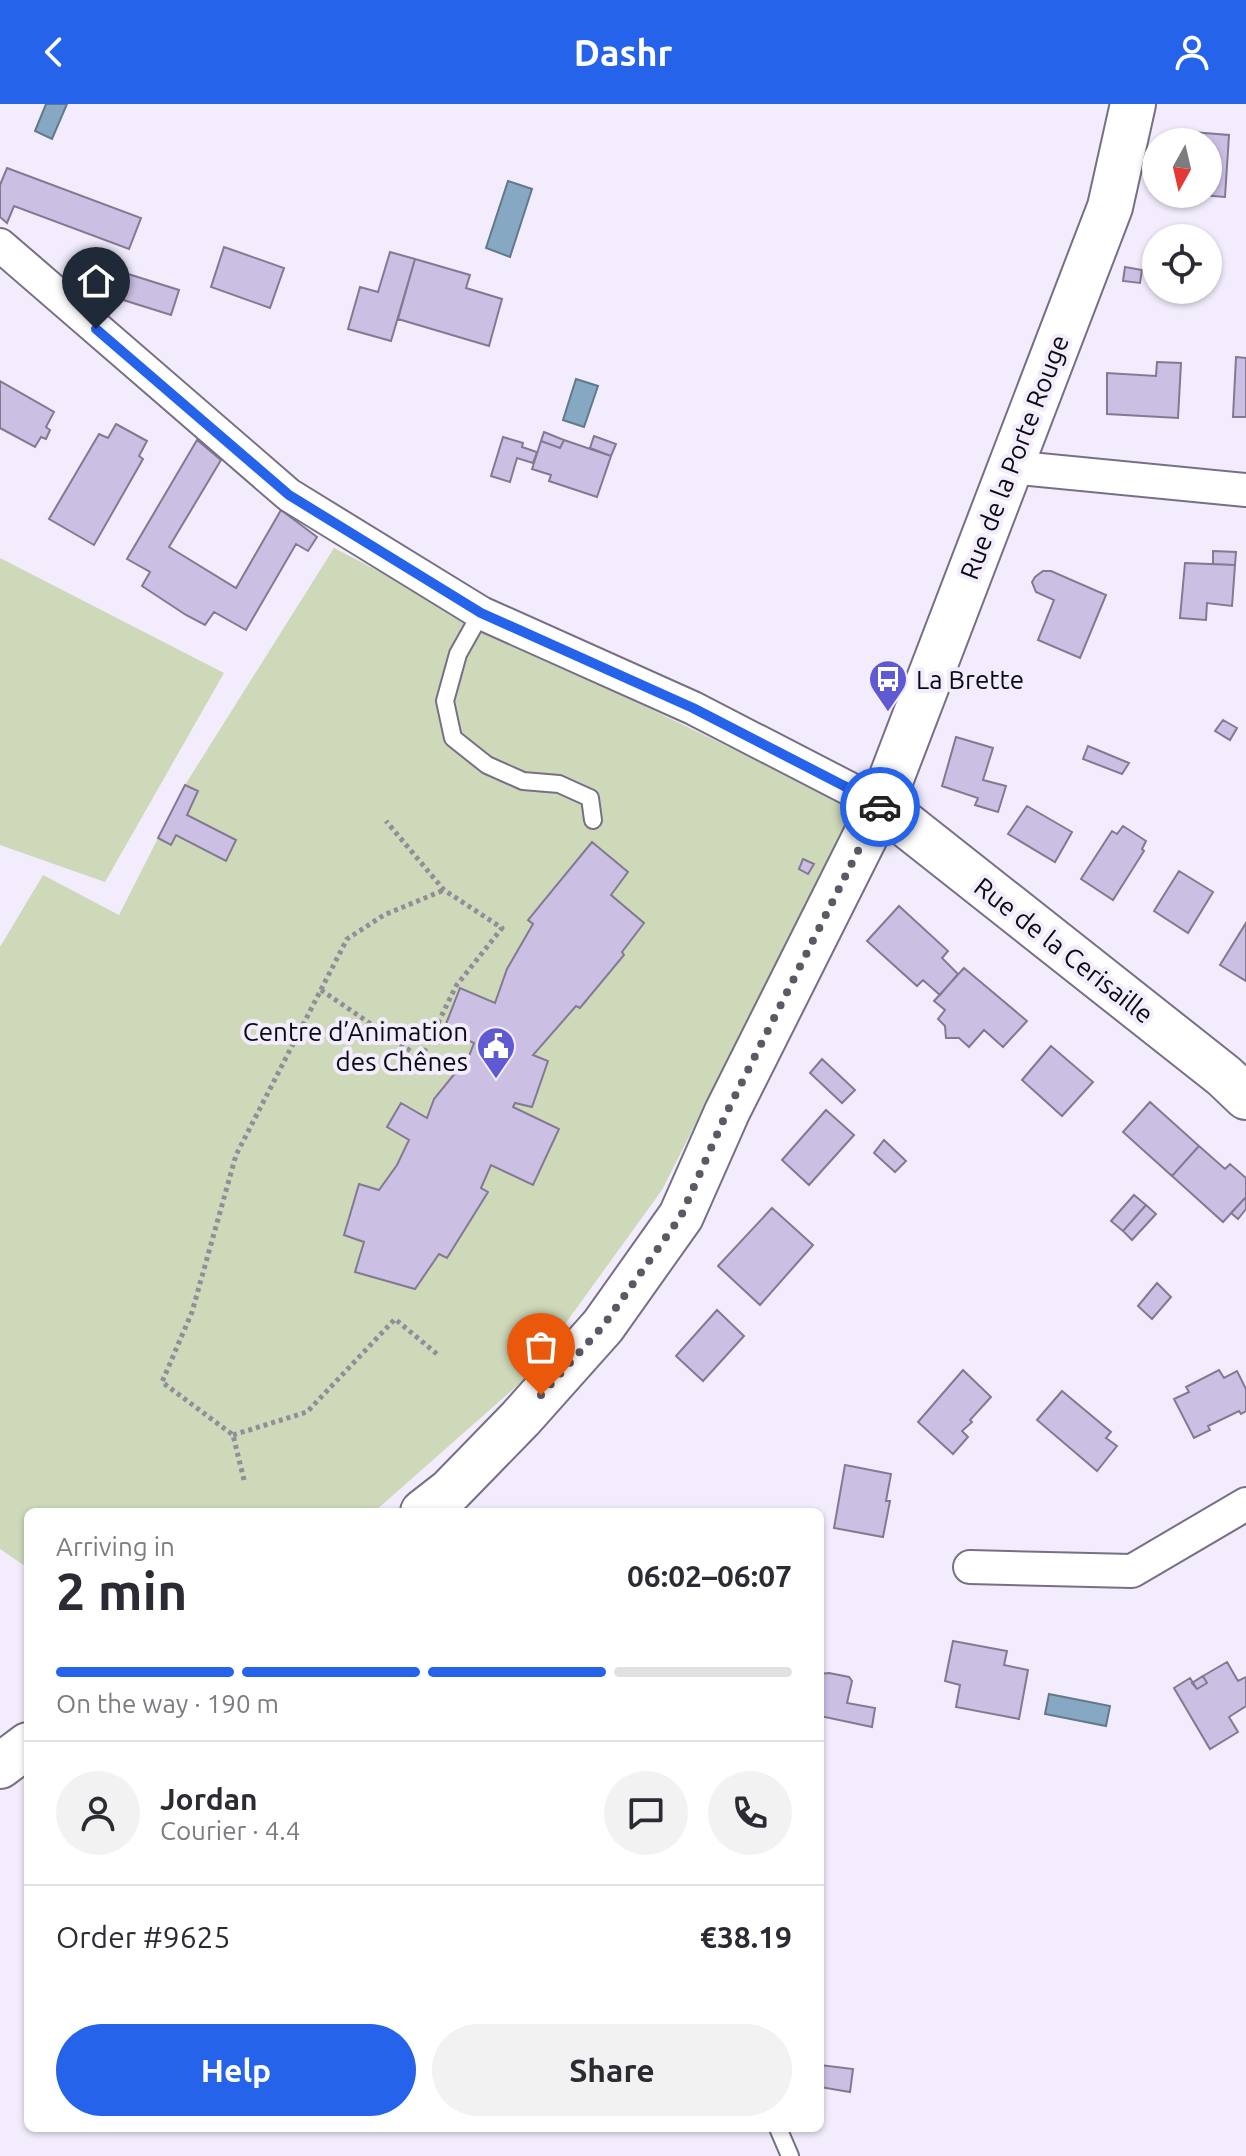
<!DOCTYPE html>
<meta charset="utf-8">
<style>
:root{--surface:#fff;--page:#f2f2f3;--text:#2b2b33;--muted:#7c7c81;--line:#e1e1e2;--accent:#2563eb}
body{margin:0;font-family:Ubuntu,sans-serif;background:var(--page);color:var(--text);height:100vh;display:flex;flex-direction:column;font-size:30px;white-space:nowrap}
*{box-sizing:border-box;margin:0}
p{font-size:26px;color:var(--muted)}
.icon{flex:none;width:44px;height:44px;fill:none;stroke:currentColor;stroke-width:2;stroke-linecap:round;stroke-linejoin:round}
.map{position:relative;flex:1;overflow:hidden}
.details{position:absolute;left:24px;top:1404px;width:800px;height:624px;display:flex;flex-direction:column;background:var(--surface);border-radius:12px;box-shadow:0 2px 6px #0004}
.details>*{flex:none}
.needle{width:52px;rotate:188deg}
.tools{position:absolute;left:1142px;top:24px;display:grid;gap:16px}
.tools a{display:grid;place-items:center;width:80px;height:80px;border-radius:50%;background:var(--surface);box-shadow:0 2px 6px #0004;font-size:40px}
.pin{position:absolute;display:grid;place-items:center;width:68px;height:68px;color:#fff;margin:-82px -34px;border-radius:50% 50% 50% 0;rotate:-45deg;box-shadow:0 0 8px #0007}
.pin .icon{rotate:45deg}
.courier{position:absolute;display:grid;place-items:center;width:80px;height:80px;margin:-40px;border:6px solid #2563eb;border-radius:50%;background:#fff;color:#222;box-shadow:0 2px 10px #0007}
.overview em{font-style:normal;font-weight:700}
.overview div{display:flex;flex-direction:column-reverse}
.overview{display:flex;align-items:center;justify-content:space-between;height:136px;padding:0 32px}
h1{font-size:52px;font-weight:700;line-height:60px}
.bar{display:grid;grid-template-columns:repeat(4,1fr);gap:12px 8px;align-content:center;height:96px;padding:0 32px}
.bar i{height:10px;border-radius:6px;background:var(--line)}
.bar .current{background:var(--accent)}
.bar p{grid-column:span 4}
.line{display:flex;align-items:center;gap:20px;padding:0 32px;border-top:2px solid var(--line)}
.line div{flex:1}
.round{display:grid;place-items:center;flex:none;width:84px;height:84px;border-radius:42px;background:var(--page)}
.cta{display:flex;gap:16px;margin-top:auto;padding:16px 32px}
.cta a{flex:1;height:92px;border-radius:48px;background:var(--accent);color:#fff;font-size:32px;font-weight:700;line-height:92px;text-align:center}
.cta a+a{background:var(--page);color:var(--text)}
header{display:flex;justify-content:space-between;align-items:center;height:104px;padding:0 32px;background:var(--accent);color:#fff;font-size:36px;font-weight:700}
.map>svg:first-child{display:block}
</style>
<header><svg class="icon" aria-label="back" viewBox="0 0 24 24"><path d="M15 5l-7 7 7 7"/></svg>Dashr<svg class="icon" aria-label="person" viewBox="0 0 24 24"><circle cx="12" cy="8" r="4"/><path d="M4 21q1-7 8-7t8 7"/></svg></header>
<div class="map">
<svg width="1246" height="2052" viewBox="0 0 1246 2052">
<rect width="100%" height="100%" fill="#f2ecfc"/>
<path fill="#ced9ba" d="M334 444 611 586 855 704 662 1086 526 1274 374 1408H28V1464L0 1445V843L43 771 119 811 185 681Z
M0 454 224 569 105 778 0 741Z"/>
<path fill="#87a8c3" stroke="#62788e" stroke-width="2" d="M46 0H67L52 35 35 27Z
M508 77 532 85 510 153 486 144Z
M576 275 598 282 584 323 563 316Z
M1049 1590 1110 1602 1106 1622 1045 1610Z"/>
<path fill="#ccbfe4" stroke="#827a92" stroke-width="2" d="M1192 28 1229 31 1225 93 1187 90H1208V38H1191Z
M7 64 141 114 129 145 14 102 7 119 0 113V81Z
M224 143 284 164 270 204 211 183Z
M390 148 415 155 391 237 348 225 360 183 378 188Z
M96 150 119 170 102 192 78 174Z
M415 155 470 171 466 184 502 195 489 242 398 215Z
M1125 163 1142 166 1140 179 1123 177Z
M125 169 179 186 171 211 117 194Z
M1236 253 1246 254V313H1233Z
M1157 258 1181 259 1178 314 1107 310V269L1156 272Z
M0 277 54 308 46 323 50 326 46 335 41 333 35 343 0 324Z
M116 320 147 337 139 352 143 355 94 441 49 415 99 330 108 334Z
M544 328 564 336 560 344 541 337Z
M594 332 616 340 611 352 590 344Z
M503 333 523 339 522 343 537 348 533 359 517 354 510 378 491 372Z
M197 336 221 356 169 443 236 484 281 406 317 433 308 447 296 440 246 526 214 508 205 521 186 511 142 482 150 468 127 455Z
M564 336 611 352 597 393 549 377 551 371 532 365 541 337 560 344Z
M1213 447 1236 448 1235 461 1213 460Z
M1185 459 1235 461 1232 502 1207 499 1206 516 1180 514Z
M1043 467H1051L1106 491 1080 554 1038 536 1054 496 1036 488 1032 478 1035 473Z
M1223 616 1237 624 1230 636 1215 627Z
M956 633 993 644 983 676 1006 682 998 708 975 701 978 694 942 682Z
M1088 642 1129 659 1122 670 1083 655Z
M185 681 198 687 187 711 236 736 226 757 176 731 171 741 158 734Z
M1027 702 1072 728 1055 758 1008 730Z
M1123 722 1146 737 1142 745 1144 747 1113 796 1081 775 1112 727 1117 730Z
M592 738 628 768 611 791 644 819 622 848 624 851 580 904 576 902 533 951 548 957 532 1003 515 999 513 1003 559 1025 533 1081 491 1061 481 1084 488 1088 447 1154 439 1150 415 1185 355 1168 364 1138 344 1131 359 1080 379 1086 397 1061 409 1036 387 1023 401 999 427 1014 434 995 469 952 474 939 444 925 460 884 495 899 507 865 533 820 528 816Z
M803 755 814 760 808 770 799 765Z
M1179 767 1213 788 1188 829 1154 807Z
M899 802 948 847 942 854 958 870 940 891 923 876 917 882 867 837Z
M1246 819V877L1220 861Z
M964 864 1027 917 1003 943 984 926 969 943 959 934H946L945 922 938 915 945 906 934 897Z
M1051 942 1093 978 1062 1012 1022 976Z
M822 955 855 986 842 999 810 969Z
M1150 998 1199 1042 1172 1072 1123 1028Z
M826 1006 854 1031 809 1081 782 1056Z
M884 1036 906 1057 895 1068 874 1049Z
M1199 1042 1225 1065 1230 1060 1246 1074V1093L1223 1118 1172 1072Z
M1134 1091 1146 1101 1123 1127 1111 1117Z
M1246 1093V1105L1238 1115 1231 1109Z
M1146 1101 1156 1110 1132 1136 1123 1127Z
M772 1104 813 1141 760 1201 718 1162Z
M1157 1179 1171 1193 1152 1215 1138 1202Z
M717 1206 744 1232 703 1277 676 1252Z
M963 1266 991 1293 970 1316 972 1318 962 1327 968 1333 953 1350 918 1318Z
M1219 1266 1224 1274 1237 1267 1246 1285V1307L1241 1310 1239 1307 1208 1322 1210 1326 1194 1334 1174 1295 1189 1288 1186 1283Z
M1062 1287 1111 1328 1106 1334 1117 1342 1097 1367 1037 1316Z
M845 1361 891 1370 886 1397H890L883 1433 834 1424Z
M953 1537 1007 1547 1004 1561 1028 1566 1019 1615 956 1603 960 1581 945 1577Z
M1227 1558 1238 1577 1246 1573V1602L1229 1613 1238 1628 1210 1645 1174 1584 1190 1574 1197 1585 1207 1579 1203 1572Z
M829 1569 849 1573 852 1577 847 1599 875 1604 872 1623 820 1612V1570Z
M1203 1572 1207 1579 1197 1585 1192 1579Z
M820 1961 853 1965 850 1988 820 1983Z"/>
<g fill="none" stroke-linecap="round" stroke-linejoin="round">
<g stroke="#776f86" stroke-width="20">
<path id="lane" d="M481 509 458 550 445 597 453 634 487 661 523 677 559 680 590 694 593 716
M778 2024 790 2052"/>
</g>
<g stroke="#776f86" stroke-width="36">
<path id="street" d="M0 141 289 391 481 509 693 604 881 701
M1010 363 1246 386
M970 1463 1132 1467 1246 1400"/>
</g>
<g stroke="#776f86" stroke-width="48">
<path id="secondary" d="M881 701 1224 972 1246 993
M423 1408 450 1387 521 1314 603 1222 681 1112 727 1008 881 701 1110 103 1133 0
M0 1662 28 1641"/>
</g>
<path stroke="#928d9a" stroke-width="5" stroke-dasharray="4 4" stroke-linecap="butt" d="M321 886 421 954 456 882 502 824 444 786 386 717
M233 1331 307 1308 395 1215 437 1250
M244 1376 233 1331 162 1278 192 1208 236 1051 347 835 384 811 444 786"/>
<use href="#lane" stroke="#fff" stroke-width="16"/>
<use href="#street" stroke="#fff" stroke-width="32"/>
<use href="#secondary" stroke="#fff" stroke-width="44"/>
</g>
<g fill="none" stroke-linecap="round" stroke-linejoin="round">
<path stroke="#5c5864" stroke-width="8" stroke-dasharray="0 14.4" d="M541 1291 603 1222 681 1112 727 1008 880 703"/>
<path stroke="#2563eb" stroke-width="10" d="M96 225 289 391 481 509 693 604 881 701 880 703"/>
</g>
<defs>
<g id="bus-pin" transform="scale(2)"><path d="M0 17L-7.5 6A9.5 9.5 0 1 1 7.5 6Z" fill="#605ad2" stroke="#f2ecfc"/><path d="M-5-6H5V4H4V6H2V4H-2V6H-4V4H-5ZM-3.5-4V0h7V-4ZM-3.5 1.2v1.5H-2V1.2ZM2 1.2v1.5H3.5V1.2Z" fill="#fff"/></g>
<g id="civic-pin" transform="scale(2)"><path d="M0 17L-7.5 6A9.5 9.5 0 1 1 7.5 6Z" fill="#605ad2" stroke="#f2ecfc"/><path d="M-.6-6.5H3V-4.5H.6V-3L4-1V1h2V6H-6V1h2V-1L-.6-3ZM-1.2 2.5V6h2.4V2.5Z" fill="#fff"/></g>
</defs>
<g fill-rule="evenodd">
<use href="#bus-pin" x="888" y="575"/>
<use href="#civic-pin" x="496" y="942"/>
</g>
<g text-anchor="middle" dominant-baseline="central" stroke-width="8" stroke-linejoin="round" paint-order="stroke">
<g font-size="26" fill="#0c0912" stroke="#f2ecfc">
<text transform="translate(1014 353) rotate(-69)">Rue de la Porte Rouge</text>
<text transform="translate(1064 846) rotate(38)">Rue de la Cerisaille</text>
</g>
<g font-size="26" fill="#0c0912" stroke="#f2ecfc" text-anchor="start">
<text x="916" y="575">La Brette</text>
<text x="468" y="927" text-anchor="end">Centre d’Animation<tspan x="468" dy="30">des Chênes</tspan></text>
</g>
</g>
</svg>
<div class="tools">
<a><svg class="needle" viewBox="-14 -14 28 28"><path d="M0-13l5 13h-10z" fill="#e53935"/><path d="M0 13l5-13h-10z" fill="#7c7c81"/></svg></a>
<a><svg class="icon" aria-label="locate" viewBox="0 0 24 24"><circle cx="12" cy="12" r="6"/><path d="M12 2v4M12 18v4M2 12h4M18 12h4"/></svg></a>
</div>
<div class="pin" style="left:541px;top:1291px;background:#ea580c"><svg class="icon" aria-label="bag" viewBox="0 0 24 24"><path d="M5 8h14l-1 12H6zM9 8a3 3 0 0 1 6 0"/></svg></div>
<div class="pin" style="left:96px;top:225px;background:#1f2937"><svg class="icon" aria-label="home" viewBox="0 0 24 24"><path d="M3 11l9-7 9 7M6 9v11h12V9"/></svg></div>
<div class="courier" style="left:880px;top:703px"><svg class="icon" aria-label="car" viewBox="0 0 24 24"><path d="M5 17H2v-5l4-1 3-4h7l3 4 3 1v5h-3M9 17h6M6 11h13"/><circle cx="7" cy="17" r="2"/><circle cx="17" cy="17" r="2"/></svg></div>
<section class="details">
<div class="overview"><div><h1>2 min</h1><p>Arriving in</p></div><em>06:02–06:07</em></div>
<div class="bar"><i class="current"></i><i class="current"></i><i class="current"></i><i></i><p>On the way · 190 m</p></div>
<div class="line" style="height:144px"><a class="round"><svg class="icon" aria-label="person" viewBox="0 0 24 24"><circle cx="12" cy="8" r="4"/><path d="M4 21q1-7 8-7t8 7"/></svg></a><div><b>Jordan</b><p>Courier · 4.4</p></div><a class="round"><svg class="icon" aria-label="chat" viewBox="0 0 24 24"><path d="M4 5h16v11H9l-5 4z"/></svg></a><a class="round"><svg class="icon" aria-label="phone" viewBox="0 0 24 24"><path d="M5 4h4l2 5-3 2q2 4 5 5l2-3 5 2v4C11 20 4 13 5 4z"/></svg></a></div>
<div class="line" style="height:104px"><div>Order #9625</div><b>€38.19</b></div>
<div class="cta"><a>Help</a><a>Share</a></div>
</section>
</div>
